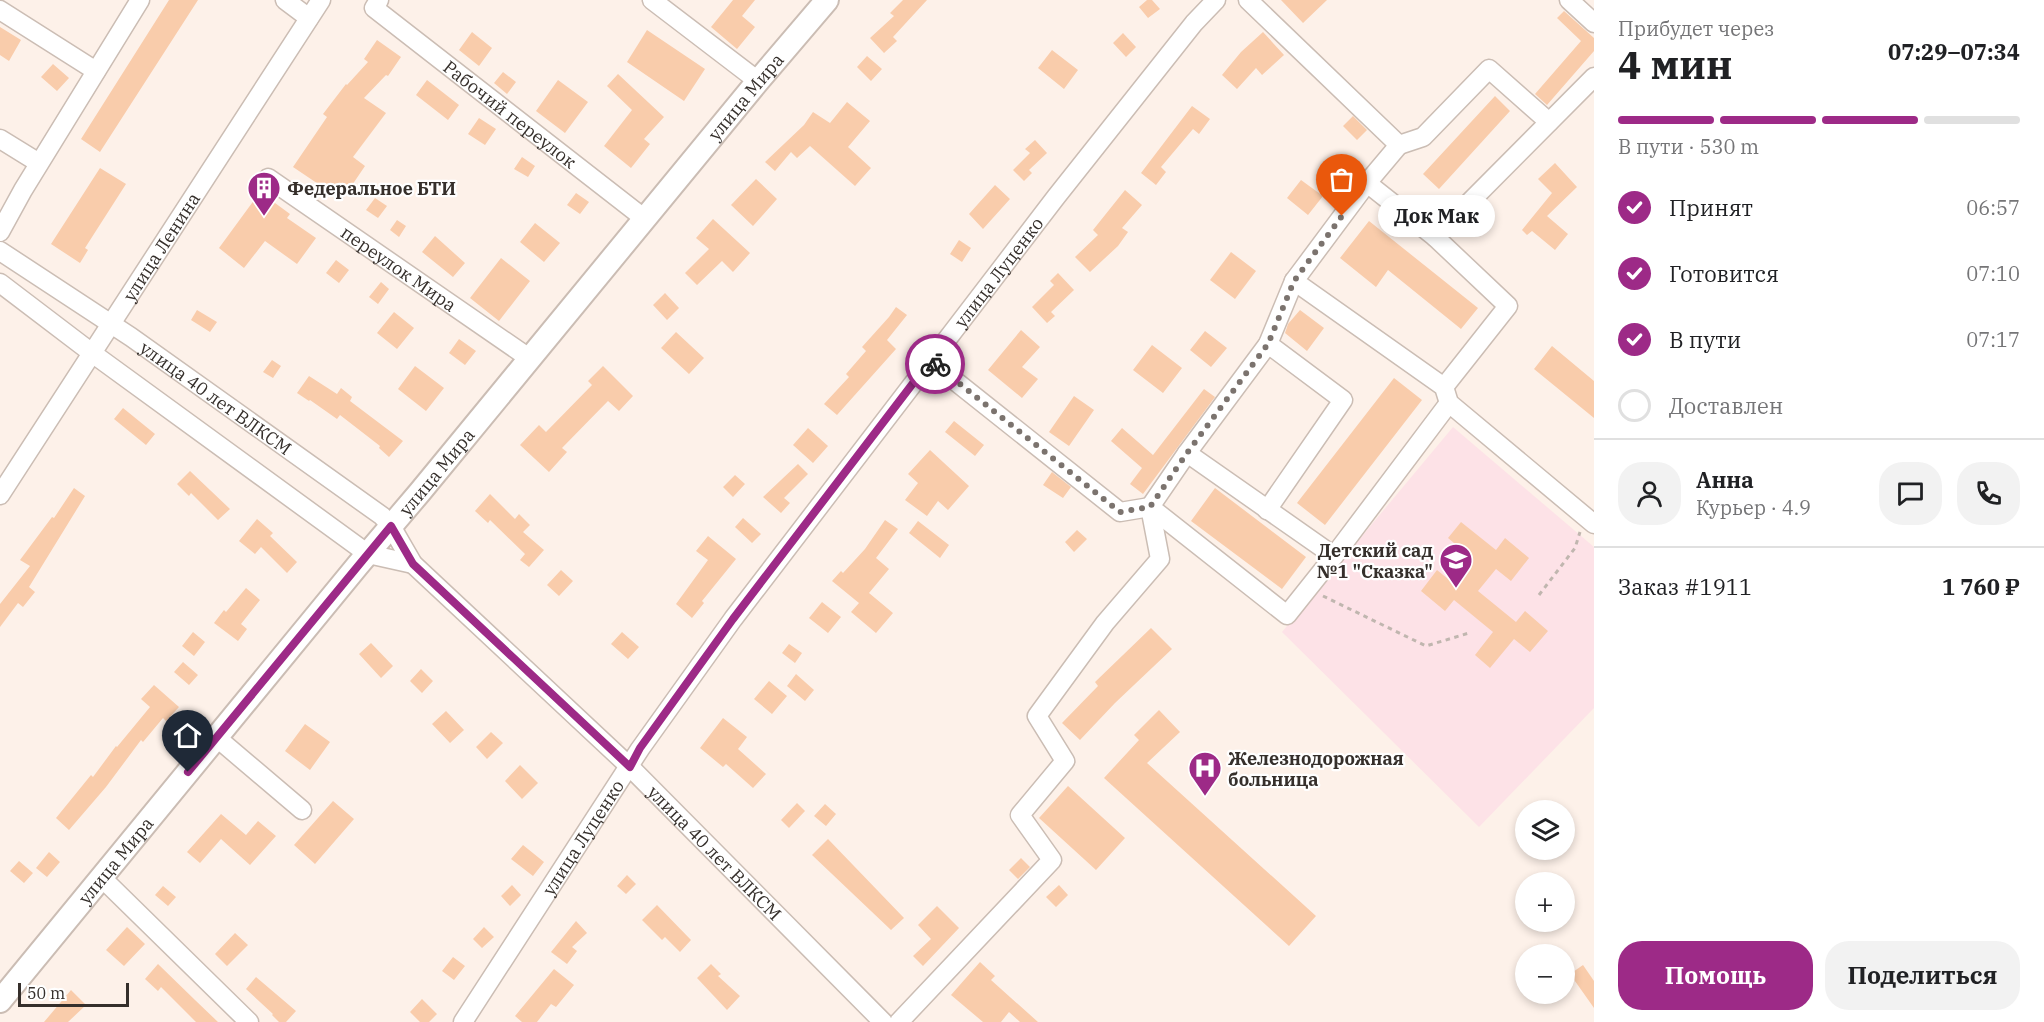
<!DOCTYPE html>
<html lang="ru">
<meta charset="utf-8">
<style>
:root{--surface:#fff;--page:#f2f2f2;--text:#202124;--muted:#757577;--line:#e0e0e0;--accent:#9d2a87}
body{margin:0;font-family:"IBM Plex Serif",serif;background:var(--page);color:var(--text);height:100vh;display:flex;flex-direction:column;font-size:22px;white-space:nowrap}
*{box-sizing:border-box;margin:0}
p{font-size:20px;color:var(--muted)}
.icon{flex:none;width:33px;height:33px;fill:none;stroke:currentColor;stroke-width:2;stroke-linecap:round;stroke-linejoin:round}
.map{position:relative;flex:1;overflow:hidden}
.sheet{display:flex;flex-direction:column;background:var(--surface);width:450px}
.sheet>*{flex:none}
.fabs{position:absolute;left:1515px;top:800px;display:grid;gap:12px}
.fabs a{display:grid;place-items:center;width:60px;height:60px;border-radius:50%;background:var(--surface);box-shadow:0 3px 9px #0003;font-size:30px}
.scale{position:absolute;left:18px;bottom:15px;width:111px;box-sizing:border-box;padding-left:6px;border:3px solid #352f2b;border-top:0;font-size:16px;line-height:21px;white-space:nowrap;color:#352f2b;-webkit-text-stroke:4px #fff;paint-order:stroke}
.pin{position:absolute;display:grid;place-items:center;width:51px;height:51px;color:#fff;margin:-62px -26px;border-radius:50% 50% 50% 0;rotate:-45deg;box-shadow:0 0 6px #0007}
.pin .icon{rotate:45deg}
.courier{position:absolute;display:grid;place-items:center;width:60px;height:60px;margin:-30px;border:4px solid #9d2a87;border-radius:50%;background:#fff;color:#222;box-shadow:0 2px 8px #0007}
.bubble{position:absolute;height:42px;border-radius:21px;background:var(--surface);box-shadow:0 3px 9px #0003;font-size:20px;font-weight:800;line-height:42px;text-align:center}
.head em{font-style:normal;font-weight:800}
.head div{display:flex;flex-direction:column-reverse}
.head{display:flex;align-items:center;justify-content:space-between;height:102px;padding:0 24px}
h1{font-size:39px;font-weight:800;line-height:45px}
.bar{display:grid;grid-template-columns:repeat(4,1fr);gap:9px 6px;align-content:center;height:72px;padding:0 24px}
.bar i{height:8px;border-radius:4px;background:var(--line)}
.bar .current{background:var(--accent)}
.bar p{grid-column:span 4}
.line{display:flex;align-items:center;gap:15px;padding:0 24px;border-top:2px solid var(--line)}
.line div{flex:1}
.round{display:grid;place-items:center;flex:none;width:63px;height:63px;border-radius:24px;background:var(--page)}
ol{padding:0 24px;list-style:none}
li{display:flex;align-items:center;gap:18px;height:66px}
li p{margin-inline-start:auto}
li .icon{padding:6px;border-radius:50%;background:var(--accent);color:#fff;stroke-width:4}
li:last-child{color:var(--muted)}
li i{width:33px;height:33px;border:3px solid var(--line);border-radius:50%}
.action{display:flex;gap:12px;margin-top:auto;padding:12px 24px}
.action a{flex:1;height:69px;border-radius:24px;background:var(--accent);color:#fff;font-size:24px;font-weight:800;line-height:69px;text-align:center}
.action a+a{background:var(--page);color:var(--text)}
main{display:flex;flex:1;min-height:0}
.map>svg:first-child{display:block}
</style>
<main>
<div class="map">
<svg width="1594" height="1022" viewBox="0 0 1594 1022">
<rect width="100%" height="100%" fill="#fdf1e9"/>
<path fill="#fde2e7" d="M1453 427 1594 547V708L1479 827 1282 632Z"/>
<path fill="#f9ccab" d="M169 0H198L100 152 81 139Z
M733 0H755L742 16 755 27 737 49 711 27Z
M903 0H927L893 37 897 41 884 53 870 38 894 16 890 13Z
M1147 0H1152L1160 9 1148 18 1139 7Z
M1281 0H1327L1303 23Z
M1564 11 1594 38V51L1547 105 1535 94 1581 41 1557 18Z
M0 27 21 40 9 61 0 55Z
M647 30 705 69 684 101 627 62Z
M472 32 492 48 479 66 459 50Z
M1263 32 1284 55 1262 75 1256 68 1237 89 1222 75 1241 52Z
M1123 33 1136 47 1126 57 1113 43Z
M377 40 401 57 388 76 386 75 364 98 386 113 353 157 365 166 342 200 293 167 327 117 323 114 346 84 347 85 368 62 364 59Z
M1052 50 1078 70 1064 89 1038 68Z
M867 56 882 69 871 81 857 67Z
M53 64 69 78 57 91 41 77Z
M503 72 516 82 507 94 494 83Z
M618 74 664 117 644 139 650 144 631 168 604 146 632 110 607 86Z
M427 80 459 105 448 120 416 95Z
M558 80 588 102 565 133 536 111Z
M1495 96 1510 111 1439 189 1423 174Z
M847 102 870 121 848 147 871 168 855 186 810 146 797 158 791 152 775 171 765 162 804 125 813 112 830 123Z
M1192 106 1210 119 1199 134 1193 129 1161 167 1166 172 1156 185 1141 173Z
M1353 116 1367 130 1357 140 1343 126Z
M479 118 496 129 485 145 468 134Z
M1035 140 1047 153 1029 170 1032 173 1024 181 1013 170 1030 153 1025 149Z
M522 157 535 166 528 177 514 169Z
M1555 163 1577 187 1547 216 1568 234 1555 250 1532 231 1527 235 1522 230 1552 193 1538 179Z
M100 168 126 184 85 248 88 250 80 263 51 244Z
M756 179 777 199 753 226 731 205Z
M1301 180 1323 196 1308 215 1287 198Z
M995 185 1010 199 983 229 969 214Z
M1125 190 1142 205 1122 228 1128 232 1118 246 1090 272 1075 257 1098 235 1093 230Z
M260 192 290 214 287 218 316 238 297 264 265 241 244 268 219 248Z
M576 193 589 202 580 214 567 205Z
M375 198 387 206 378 218 366 210Z
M713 219 750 253 733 272 722 261 697 285 685 273 709 249 696 238Z
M397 220 406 226 399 237 390 230Z
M1369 221 1478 308 1461 329 1388 270 1376 287 1340 258Z
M535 223 560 243 544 262 520 242Z
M435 236 465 263 453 277 422 252Z
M959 240 971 248 962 262 950 254Z
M1231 252 1256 271 1235 299 1210 280Z
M501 258 530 281 499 321 470 298Z
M336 260 349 270 339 283 326 273Z
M1058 273 1074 290 1051 312 1055 316 1047 323 1032 307 1054 285 1050 281Z
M381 282 389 289 378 304 369 297Z
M665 293 679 308 667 320 653 305Z
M896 307 907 315 887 340 896 349 837 415 824 404 849 377 846 374 866 351 862 347 889 317Z
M197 310 217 322 210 332 191 320Z
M1300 310 1324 328 1307 351 1285 333 1288 324Z
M394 312 414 328 397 349 377 333Z
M1021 330 1040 347 1022 367 1038 379 1022 398 988 370Z
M1205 331 1227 348 1211 367 1190 350Z
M676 332 704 358 689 374 661 348Z
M459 339 476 351 465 365 449 353Z
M1152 345 1182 368 1163 393 1133 370Z
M1552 346 1594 381V418L1534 369Z
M272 360 281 366 273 378 263 372Z
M415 366 444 388 426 411 398 389Z
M603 366 633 396 619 411 608 401 562 448 567 452 549 472 520 445 539 425 546 432 592 385 588 381Z
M309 376 337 394 341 388 352 397 350 401 403 441 389 457 379 448 380 446 340 415 337 419 310 400 309 401 297 393Z
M1394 378 1422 400 1325 525 1297 503Z
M1204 389 1215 397 1143 494 1130 484 1142 468 1111 441 1122 428 1153 455Z
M1074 396 1094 410 1069 446 1049 432Z
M123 408 155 434 146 445 114 419Z
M954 421 984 445 975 456 945 432Z
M808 428 828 446 813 463 793 445Z
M930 450 969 486 948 510 938 501 927 516 905 500 918 483 908 474Z
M798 464 808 474 784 498 790 503 781 513 763 497Z
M190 471 230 509 218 520 191 493 189 496 177 484Z
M1052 472 1071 487 1063 498 1043 485Z
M735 475 745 484 733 497 723 487Z
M74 488 85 496 29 587 35 592 23 607 18 603 0 627V604L30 566 20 560 52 517 54 518Z
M1215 488 1306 557 1282 589 1191 521Z
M490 494 515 519 519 514 530 525 523 532 544 550 529 567 520 560 525 554 490 520 488 523 475 511Z
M743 518 761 534 752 543 735 527Z
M257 519 273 533 270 536 297 562 287 573 261 547 255 554 239 541Z
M885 520 898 529 876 558 889 569 869 593 893 613 876 633 851 612 859 603 832 581 841 571 843 573 865 549Z
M918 521 949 545 940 558 909 533Z
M1461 522 1496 550 1505 538 1529 558 1511 581 1496 569 1478 591 1516 622 1525 611 1548 631 1530 652 1514 639 1490 668 1475 655 1493 632 1454 600 1445 611 1421 591 1437 570 1453 583 1473 559 1448 538Z
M1077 530 1087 539 1074 552 1065 542Z
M708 536 736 559 702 601 704 603 692 618 676 604 708 560 696 551Z
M561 570 573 581 559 596 547 585Z
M246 588 260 600 241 624 247 629 238 641 214 623 224 610 226 612Z
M822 602 841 617 828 633 809 618Z
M1151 628 1172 649 1115 703 1080 740 1062 723 1098 686 1095 682Z
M193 632 205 642 194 656 182 646Z
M622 632 639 647 628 659 611 644Z
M371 643 393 666 381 678 359 654Z
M789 644 802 653 795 663 782 653Z
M183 662 198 675 189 685 174 672Z
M421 669 433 681 422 693 410 681Z
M796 674 814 690 805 701 787 686Z
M769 681 787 696 772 714 754 699Z
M154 685 179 707 166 721 163 718 143 742 141 740 106 787 69 830 56 818 91 775 93 777 116 746 117 747 150 707 141 699Z
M1159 710 1180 732 1147 763 1316 916 1289 946 1104 778 1139 740 1134 735Z
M446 711 464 730 450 743 432 724Z
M723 718 747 737 738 749 766 774 753 788 726 764 723 767 700 748Z
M305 724 330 742 310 770 285 751Z
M491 732 503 743 487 759 476 747Z
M520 765 538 783 522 799 505 781Z
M1068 786 1125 838 1096 870 1039 818Z
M333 801 354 819 315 864 294 845Z
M797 803 805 811 789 828 781 820Z
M825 804 836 814 826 826 814 816Z
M221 814 246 835 258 821 276 836 250 865 221 839 200 863 187 852Z
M828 839 904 918 891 930 812 855Z
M523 845 544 862 533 876 511 859Z
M49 852 60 862 47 877 36 868Z
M1021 858 1030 867 1018 879 1009 870Z
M19 861 33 873 24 883 10 871Z
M627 875 636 884 626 894 617 886Z
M512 885 521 895 510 906 501 896Z
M1059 885 1068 895 1056 907 1046 897Z
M163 886 176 897 168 906 155 895Z
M657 905 691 940 680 952 665 937 662 940 642 920Z
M937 906 959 928 923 966 913 956 931 939 918 925Z
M576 921 587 933 572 947 577 951 567 964 551 952Z
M127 927 145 944 124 966 106 950Z
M484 927 494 937 482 948 473 939Z
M235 933 248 945 227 966 215 954Z
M453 957 465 966 454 980 442 971Z
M980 962 995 976 991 980 1038 1022H1020L1009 1012 1001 1022H983L951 995Z
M158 964 195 1000 218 1022H196L161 987 158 991 145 979Z
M711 964 721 974 718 976 740 996 727 1010 697 978Z
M1583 965 1594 981V1008L1570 974Z
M554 969 574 985 556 1007 551 1004 537 1022H522L515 1016Z
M256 977 296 1011 286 1022H279L272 1015 273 1014 246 989Z
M71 990 86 1005 68 1022H44Z
M422 999 437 1014 429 1022H420L410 1012Z"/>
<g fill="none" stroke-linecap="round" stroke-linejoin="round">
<g stroke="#cbbdb4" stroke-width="21">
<g id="minor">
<path d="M285 0 309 18"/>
<path id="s1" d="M379 0 374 8 645 219"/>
<path d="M652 0 758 81"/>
<path d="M1248 0 1399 145 1367 183 1294 281 1444 387 1449 403 1594 524"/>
<path d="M1569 0 1594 23"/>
<path d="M0 10 96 71"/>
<path d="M0 139 39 163"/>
<path d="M1399 145 1423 137 1489 69 1549 122"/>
<path id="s2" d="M268 178 529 358"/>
<path d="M1367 183 1435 237"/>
<path d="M0 232 23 190 140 0"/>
<path id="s3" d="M0 251 131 337 382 516 391 526 413 564 630 767 883 1022"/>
<path d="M0 283 92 353 368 554 413 564"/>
<path d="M930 361 1120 512 1150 507 1287 615 1334 556"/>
<path d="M1444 387 1508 306 1435 237 1594 77"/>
<path d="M1187 453 1334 556 1449 403"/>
<path id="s4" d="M0 495 321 0"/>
<path d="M1150 507 1187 453 1268 344 1294 281"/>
<path d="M1267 510 1343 400 1268 344"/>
<path d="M216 737 302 810"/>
<path d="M101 877 249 1022"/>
<path id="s5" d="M463 1022 640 749 733 619 1056 197 1194 23 1216 0"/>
<path d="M899 1022 1052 860 1020 815 1065 761 1037 716 1105 623 1160 559 1150 507"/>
</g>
</g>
<g stroke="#cbbdb4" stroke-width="26">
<g id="major">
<path id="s6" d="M0 1001 358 565 420 492 758 81 827 0"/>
</g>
</g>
<path stroke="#c0b6af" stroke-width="3" stroke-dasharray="4.5 4.5" stroke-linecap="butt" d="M1539 595 1575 548 1580 532
M1323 596 1426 646 1469 633"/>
<use href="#minor" stroke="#fff" stroke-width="18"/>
<use href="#major" stroke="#fff" stroke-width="22"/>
</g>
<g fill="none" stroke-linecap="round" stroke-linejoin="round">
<path stroke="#7b736e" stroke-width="6" stroke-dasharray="0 10.8" d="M935 364 1120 512 1150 507 1187 453 1268 344 1294 281 1342 216"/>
<path stroke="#9d2a87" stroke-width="8" d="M188 772 391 526 413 564 630 767 640 748 733 619 930 361 935 364"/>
</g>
<defs>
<g id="building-pin" transform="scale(1.725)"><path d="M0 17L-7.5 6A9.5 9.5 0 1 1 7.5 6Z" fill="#9d2a87" stroke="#fff"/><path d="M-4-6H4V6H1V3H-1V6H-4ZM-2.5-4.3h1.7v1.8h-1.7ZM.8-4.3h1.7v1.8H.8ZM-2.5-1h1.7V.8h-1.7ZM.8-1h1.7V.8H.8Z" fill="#fff"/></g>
<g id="school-pin" transform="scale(1.725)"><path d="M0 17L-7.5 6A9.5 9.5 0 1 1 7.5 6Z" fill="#9d2a87" stroke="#fff"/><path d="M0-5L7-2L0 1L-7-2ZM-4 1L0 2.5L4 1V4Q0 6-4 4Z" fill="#fff"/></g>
<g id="hospital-pin" transform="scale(1.725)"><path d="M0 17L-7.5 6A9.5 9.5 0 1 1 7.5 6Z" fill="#9d2a87" stroke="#fff"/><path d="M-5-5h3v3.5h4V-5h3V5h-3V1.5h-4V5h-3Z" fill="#fff"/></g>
</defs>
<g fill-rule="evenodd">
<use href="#building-pin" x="264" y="188"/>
<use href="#school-pin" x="1456" y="560"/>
<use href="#hospital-pin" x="1205" y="768"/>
</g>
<g text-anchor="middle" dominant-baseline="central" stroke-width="4.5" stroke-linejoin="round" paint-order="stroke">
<g font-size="18" fill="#352f2b" stroke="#fff">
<text stroke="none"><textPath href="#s6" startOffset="1172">улица Мира</textPath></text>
<text stroke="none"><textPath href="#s1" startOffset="182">Рабочий переулок</textPath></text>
<text stroke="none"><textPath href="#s4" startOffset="296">улица Ленина</textPath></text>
<text stroke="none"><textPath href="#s2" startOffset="159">переулок Мира</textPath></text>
<text stroke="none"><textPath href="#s5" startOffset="922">улица Луценко</textPath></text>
<text stroke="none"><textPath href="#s3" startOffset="261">улица 40 лет ВЛКСМ</textPath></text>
<text stroke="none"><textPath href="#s6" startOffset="686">улица Мира</textPath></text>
<text stroke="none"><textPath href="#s5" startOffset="220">улица Луценко</textPath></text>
<text stroke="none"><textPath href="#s3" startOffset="940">улица 40 лет ВЛКСМ</textPath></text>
<text stroke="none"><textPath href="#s6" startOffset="182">улица Мира</textPath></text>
</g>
<g font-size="18" font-weight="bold" fill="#352f2b" stroke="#fff" text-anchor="start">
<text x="287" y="188">Федеральное БТИ</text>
<text x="1433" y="550" text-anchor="end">Детский сад<tspan x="1433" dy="21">№1 "Сказка"</tspan></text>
<text x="1228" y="758">Железнодорожная<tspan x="1228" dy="21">больница</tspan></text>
</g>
</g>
</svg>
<div class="fabs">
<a><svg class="icon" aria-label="layers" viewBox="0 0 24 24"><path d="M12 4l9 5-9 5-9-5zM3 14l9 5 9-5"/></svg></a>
<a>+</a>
<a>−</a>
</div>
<div class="scale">50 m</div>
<div class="pin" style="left:1342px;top:216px;background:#ea580c"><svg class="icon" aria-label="bag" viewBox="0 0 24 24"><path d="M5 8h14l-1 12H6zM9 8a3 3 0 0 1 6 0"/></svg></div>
<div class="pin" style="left:188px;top:772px;background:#1f2937"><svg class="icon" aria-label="home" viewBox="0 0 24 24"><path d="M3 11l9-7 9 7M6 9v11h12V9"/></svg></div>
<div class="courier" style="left:935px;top:364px"><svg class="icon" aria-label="bike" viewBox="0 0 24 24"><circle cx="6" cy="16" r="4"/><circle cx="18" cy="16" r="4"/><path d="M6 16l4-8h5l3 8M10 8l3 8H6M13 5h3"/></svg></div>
<div class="bubble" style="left:1378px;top:195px;width:117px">Док Мак</div>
</div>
<section class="sheet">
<div class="head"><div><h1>4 мин</h1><p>Прибудет через</p></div><em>07:29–07:34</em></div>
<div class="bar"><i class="current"></i><i class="current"></i><i class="current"></i><i></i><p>В пути · 530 m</p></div>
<ol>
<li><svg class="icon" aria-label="check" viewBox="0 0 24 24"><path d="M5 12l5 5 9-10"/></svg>Принят<p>06:57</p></li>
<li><svg class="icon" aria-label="check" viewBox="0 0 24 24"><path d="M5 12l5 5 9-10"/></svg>Готовится<p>07:10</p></li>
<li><svg class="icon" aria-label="check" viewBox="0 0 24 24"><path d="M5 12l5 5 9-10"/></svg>В пути<p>07:17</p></li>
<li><i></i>Доставлен</li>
</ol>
<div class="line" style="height:108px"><a class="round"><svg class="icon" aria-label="person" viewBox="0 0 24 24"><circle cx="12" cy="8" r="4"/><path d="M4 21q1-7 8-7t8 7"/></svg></a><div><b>Анна</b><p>Курьер · 4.9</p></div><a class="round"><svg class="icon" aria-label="chat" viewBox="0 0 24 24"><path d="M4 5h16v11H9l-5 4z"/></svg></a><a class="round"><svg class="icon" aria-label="phone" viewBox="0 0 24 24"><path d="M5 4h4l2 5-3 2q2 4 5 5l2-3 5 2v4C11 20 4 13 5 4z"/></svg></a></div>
<div class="line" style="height:78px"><div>Заказ #1911</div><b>1 760 ₽</b></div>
<div class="action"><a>Помощь</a><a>Поделиться</a></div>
</section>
</main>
